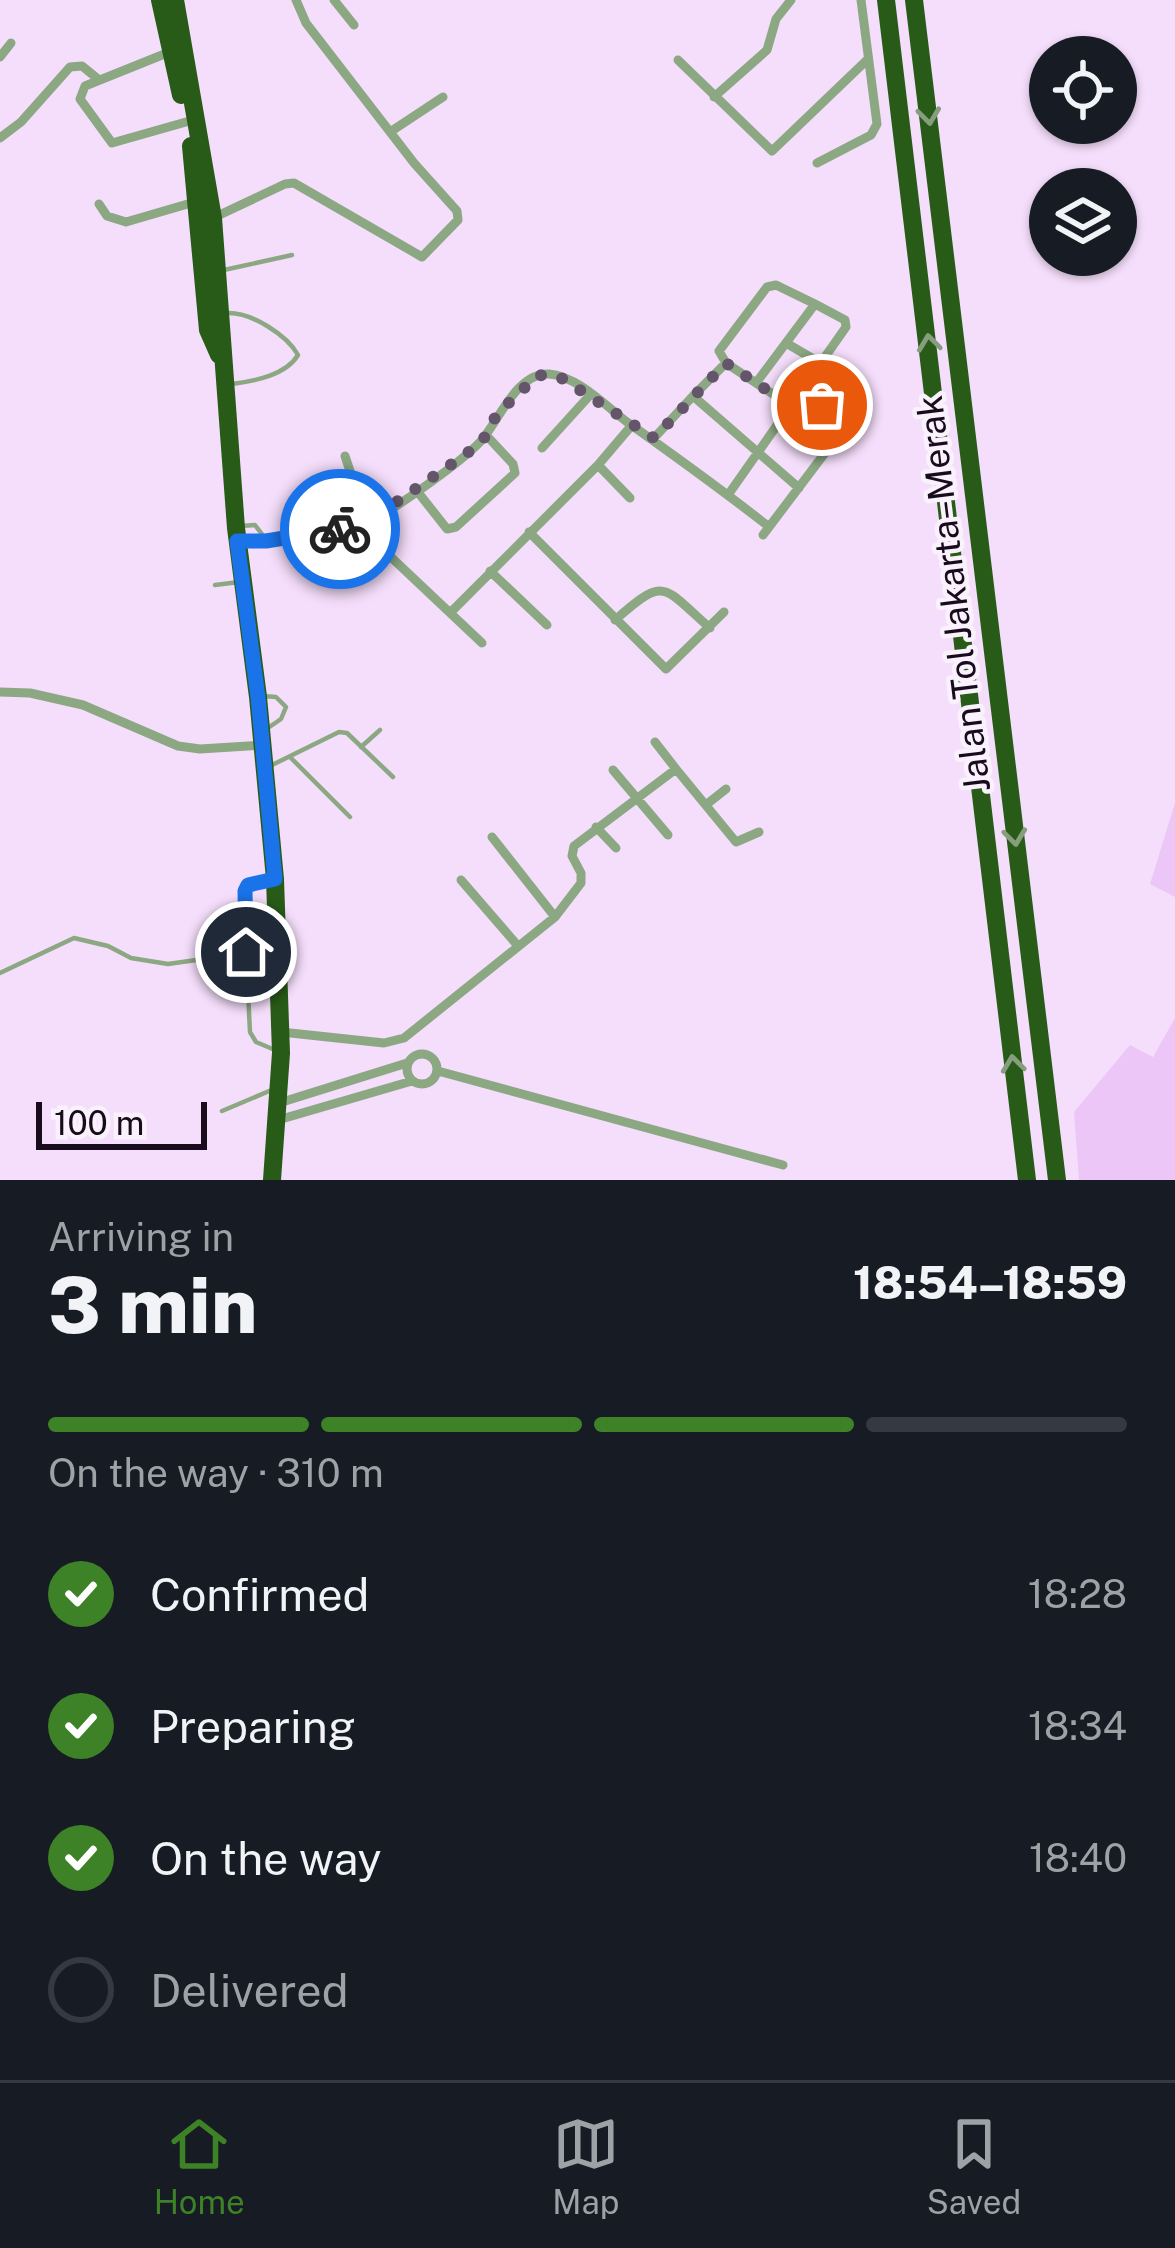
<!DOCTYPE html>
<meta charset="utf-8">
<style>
:root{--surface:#171b24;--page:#242831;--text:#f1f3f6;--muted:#9ea1a6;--line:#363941;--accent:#3d8226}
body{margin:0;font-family:"Public Sans",sans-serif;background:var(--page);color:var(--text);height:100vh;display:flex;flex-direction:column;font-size:45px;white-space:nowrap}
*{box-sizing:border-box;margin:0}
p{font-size:39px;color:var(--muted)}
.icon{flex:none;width:66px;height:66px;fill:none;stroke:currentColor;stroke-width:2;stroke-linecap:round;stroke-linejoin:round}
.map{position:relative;height:1180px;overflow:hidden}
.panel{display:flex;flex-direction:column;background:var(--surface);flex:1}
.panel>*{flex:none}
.buttons{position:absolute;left:1029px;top:36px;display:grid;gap:24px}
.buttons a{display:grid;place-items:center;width:108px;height:108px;border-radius:50%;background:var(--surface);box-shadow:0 3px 9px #0004;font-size:60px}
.scale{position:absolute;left:36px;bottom:30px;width:171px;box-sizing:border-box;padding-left:12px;border:6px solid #180b1c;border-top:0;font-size:33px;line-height:42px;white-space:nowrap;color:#180b1c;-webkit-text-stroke:9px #f9f1fb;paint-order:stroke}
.pin{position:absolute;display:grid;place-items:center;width:102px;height:102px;color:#fff;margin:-51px;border:6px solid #fff;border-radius:50%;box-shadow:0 3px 12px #0007}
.courier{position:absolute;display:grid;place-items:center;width:120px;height:120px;margin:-60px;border:9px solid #1a73e8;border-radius:50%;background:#fff;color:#222;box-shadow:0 3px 15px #0007}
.headline em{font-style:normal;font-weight:800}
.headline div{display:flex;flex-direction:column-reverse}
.headline{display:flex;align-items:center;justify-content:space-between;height:204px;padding:0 48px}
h1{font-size:78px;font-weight:800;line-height:90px}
.bar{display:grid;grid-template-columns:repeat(4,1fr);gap:18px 12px;align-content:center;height:144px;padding:0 48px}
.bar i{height:15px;border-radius:9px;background:var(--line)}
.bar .selected{background:var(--accent)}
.bar p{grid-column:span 4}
ol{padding:0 48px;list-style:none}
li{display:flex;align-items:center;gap:36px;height:132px}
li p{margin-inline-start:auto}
li .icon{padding:12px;border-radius:50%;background:var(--accent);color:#fff;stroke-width:4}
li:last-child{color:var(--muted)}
li i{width:66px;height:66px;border:6px solid var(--line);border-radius:50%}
.tab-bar{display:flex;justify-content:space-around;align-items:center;height:168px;border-top:3px solid var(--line);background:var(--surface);font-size:33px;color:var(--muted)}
.tab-bar a{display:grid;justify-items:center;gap:6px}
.tab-bar .selected{color:var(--accent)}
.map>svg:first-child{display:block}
</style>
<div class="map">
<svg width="1175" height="1180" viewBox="0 0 1175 1180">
<rect width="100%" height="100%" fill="#f5defb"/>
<path fill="#ecc6f7" d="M1175 803V897L1150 884Z
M1175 1018V1180H1079L1074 1112 1130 1045 1153 1057Z"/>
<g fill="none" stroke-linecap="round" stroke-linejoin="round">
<path stroke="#8ba883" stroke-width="4.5" d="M224 270 292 255
M229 313C252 313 287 335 298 355 286 375 255 381 232 384
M241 526 255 525 265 538
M215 585 239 582
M263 696 276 697 286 707 281 719 265 730
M361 747 380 730
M291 758 350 817
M268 767 339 732 347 733 393 777
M270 943 246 953 250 1032 256 1042 275 1050
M0 973 74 938 108 946 131 958 168 964 246 953 245 891 249 885 269 880
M222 1111 274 1089"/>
<path stroke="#8ba883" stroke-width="9" d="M334 0 354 25
M172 51 85 86 80 99 112 143 186 122
M0 57 11 43
M678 60 772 151 868 59
M714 97 767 50 776 19 791 0
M390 132 443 97
M0 138 21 122 70 67 82 66 98 79
M817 163 871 135 877 124 861 0
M99 204 107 216 126 222 198 201
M213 218 285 184 294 183 422 257 458 220 457 211 414 163 306 23 296 0
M786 343 822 364
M726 363 719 351 767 287 776 285 815 304
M693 396 726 363 756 383
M654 438 693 396 799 488
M542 448 591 394
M345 456 367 522
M598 465 630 498
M417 491 447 529 456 527 515 473 513 464 486 435
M728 495 846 327 845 320 815 304 756 383 791 406
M358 526 482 643
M529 532 666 669 724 612
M763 535 840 433 841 428 822 405 803 392
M240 541C274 541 326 537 359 526 384 518 460 463 480 442 498 423 516 372 549 374 577 376 606 406 627 422 675 456 722 490 768 526
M490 571 547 625
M451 612 598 465 632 425
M615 620C666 575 662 586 710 628
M0 692 30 693 83 705 178 746 200 749 262 745
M655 742 676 769
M613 770 668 835
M707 804 726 789
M596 827 616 848
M492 837 555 917
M461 880 518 946
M281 1032 384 1043 404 1038 555 917 581 883V873L572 856 574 846 676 769 736 842 759 832
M407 1069a15 15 0 1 1 30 0a15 15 0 1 1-30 0Z
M438 1071 783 1165
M279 1103 407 1063
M278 1120 412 1081"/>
<path stroke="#285b18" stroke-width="18" d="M160 0 181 95
M175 0 213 218 236 528 258 697 275 879 281 1053 272 1180
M886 0 1027 1180
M914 0 1057 1180
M191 146 208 330 219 355"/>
</g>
<defs><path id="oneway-chevron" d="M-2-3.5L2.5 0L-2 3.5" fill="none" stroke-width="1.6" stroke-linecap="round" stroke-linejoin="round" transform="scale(3)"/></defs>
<g stroke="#869e7e">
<use href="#oneway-chevron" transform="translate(929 116) rotate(83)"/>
<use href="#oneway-chevron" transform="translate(929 343) rotate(-97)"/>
<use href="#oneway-chevron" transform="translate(1015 837) rotate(83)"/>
<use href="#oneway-chevron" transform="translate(1013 1064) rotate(-97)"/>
</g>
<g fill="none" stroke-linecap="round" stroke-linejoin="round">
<path stroke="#65556a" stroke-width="12" stroke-dasharray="0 21.6" d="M340 529 367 522 465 455 483 440 497 414 538 375 560 377 654 438 726 363 791 406 802 392 822 405"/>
<path stroke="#1a73e8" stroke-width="15" d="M246 952 245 891 248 885 275 879 258 697 237 541H266L340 529"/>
</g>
<g text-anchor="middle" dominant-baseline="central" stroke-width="9" stroke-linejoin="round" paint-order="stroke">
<g font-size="36" fill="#180b1c" stroke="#f9f1fb">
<text transform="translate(953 594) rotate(-97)">Jalan Tol Jakarta–Merak</text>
</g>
</g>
</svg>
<div class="buttons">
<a><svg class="icon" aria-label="locate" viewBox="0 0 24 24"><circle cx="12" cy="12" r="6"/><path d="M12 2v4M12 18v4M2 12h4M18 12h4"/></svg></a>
<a><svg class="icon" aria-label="layers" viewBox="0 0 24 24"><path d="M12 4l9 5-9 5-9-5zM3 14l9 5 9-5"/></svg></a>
</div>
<div class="scale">100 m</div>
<div class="pin" style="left:822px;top:405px;background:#ea580c"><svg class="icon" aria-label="bag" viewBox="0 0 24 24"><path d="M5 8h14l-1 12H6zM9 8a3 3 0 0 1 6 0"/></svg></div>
<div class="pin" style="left:246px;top:952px;background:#1f2937"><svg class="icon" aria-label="home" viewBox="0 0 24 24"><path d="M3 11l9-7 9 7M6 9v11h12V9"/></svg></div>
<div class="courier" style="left:340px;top:529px"><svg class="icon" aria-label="bike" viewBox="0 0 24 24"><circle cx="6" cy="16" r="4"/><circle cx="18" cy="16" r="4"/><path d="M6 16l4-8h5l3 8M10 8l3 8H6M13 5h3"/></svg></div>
</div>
<section class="panel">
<div class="headline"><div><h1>3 min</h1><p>Arriving in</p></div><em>18:54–18:59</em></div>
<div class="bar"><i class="selected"></i><i class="selected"></i><i class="selected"></i><i></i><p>On the way · 310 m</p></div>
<ol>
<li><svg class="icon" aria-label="check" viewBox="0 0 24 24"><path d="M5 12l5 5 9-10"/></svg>Confirmed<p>18:28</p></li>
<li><svg class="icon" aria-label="check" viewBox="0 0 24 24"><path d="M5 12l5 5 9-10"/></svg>Preparing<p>18:34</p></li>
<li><svg class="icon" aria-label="check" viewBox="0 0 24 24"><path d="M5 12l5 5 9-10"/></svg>On the way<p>18:40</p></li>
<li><i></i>Delivered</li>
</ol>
</section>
<nav class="tab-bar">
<a class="selected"><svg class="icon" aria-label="home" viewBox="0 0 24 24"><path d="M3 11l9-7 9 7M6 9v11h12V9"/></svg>Home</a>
<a><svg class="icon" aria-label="map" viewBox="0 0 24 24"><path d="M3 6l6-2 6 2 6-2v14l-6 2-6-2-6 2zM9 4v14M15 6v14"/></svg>Map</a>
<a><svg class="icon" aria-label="saved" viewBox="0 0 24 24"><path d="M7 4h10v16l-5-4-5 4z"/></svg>Saved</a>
</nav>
